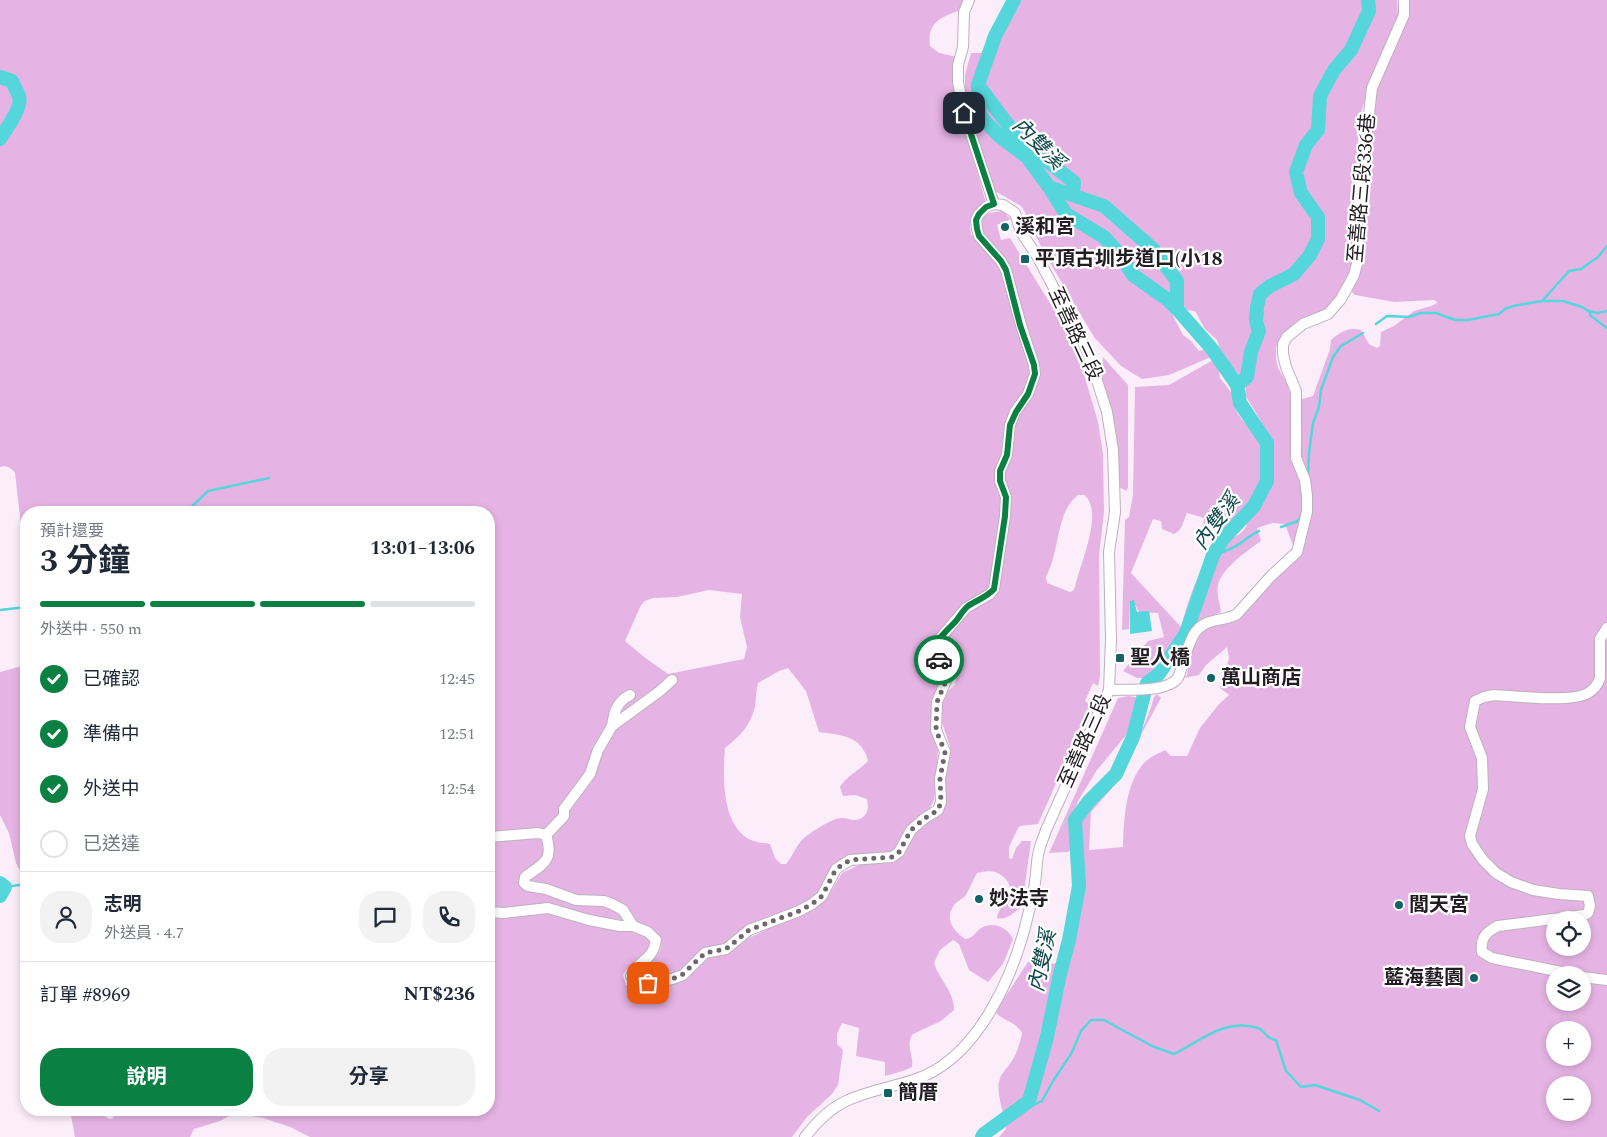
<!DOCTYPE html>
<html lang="zh-TW">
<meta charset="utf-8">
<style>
:root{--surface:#fff;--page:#f2f2f3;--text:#1f2937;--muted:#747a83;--line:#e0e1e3;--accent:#0b8043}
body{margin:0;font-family:Spectral,"Noto Sans TC",serif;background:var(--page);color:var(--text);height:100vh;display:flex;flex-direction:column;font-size:19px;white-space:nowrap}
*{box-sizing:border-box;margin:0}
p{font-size:16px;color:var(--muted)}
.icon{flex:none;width:28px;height:28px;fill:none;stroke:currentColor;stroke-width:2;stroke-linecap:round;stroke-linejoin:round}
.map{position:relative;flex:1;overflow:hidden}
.details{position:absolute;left:20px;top:506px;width:475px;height:610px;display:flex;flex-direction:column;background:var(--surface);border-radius:20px;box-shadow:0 2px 8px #0003}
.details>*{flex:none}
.fabs{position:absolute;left:1546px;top:911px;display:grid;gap:10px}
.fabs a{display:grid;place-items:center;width:45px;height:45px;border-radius:50%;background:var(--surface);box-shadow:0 2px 8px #0003;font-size:25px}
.pin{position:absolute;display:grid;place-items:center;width:42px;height:42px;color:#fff;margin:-21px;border-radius:10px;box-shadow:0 2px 8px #0006}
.courier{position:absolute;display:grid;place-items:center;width:50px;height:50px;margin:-25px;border:4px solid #0b8043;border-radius:50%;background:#fff;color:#222;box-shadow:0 1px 6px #0007}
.overview em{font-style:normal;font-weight:700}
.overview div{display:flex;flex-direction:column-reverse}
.overview{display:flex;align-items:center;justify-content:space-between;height:85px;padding:0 20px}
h1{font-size:32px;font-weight:700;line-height:38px}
.bar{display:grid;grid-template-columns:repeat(4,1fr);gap:8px 5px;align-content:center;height:60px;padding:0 20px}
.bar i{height:6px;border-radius:4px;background:var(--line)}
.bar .selected{background:var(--accent)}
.bar p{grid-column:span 4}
.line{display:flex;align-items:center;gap:12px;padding:0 20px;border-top:1px solid var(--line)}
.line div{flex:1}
.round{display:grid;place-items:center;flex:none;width:52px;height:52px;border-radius:20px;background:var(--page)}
ol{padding:0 20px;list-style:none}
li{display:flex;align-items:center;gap:15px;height:55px}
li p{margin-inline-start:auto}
li .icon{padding:5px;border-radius:50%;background:var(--accent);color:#fff;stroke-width:4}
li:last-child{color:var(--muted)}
li i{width:28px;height:28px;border:2px solid var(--line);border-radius:50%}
.button{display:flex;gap:10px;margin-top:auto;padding:10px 20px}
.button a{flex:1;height:58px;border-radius:20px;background:var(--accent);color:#fff;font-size:20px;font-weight:700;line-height:58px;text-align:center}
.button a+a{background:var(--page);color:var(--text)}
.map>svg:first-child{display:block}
</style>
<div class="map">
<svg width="1607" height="1137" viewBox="0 0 1607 1137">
<rect width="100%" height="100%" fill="#fbedfa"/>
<path fill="#e6b4e4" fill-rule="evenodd" d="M0 0H966L961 10C941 17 927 22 930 46L939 53 957 57 960 112 986 203C972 210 968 218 971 234L1004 271 1031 365C1030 384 1024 399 1010 412L1002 498V508L991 585 986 592 971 599 959 609 943 629 931 640 929 648V655L939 671 936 694 931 705V726L933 737 938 747 937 775 934 800 930 808 924 813 896 848 886 854 851 857 829 875 817 895 807 902 744 929 738 936C711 953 672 987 638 976L637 972C648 964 666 953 660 938L626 918 619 922 587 916 489 907V512H26V570L15 473C11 467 6 465 0 467ZM709 590 742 594 740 617 747 647 744 659 668 674 644 657 625 641 641 605 645 601 653 598 677 597ZM788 668 806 691 819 732C840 735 862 735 868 761 859 771 846 776 840 787L843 796 855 795 867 799C868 805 869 813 863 817 856 823 849 818 841 818 832 818 806 835 801 841 795 848 792 857 786 864H781L775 858 770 844C763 843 753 842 747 838 721 821 723 775 725 748 740 736 750 726 755 707 756 699 756 691 758 683L779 671Z
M1011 0H1397L1398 15 1387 45 1369 85 1360 117 1352 215V264L1348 276 1339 296 1319 314 1298 321 1280 337 1276 348V358L1278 368 1286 381 1290 393 1302 489V513L1294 548 1285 524 1272 523 1257 528 1261 541C1247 551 1222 568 1218 585 1216 592 1220 604 1221 612L1200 620 1189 626 1181 639 1152 675 1146 678H1137L1123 671 1148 641 1164 637 1158 613 1139 612 1133 601H1130L1129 629 1122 630 1125 520 1129 517 1133 495 1135 387 1169 385 1215 359 1218 363 1220 378 1234 396C1233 412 1242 420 1253 431L1261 421 1245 395 1246 384 1222 354 1217 340 1205 329 1195 311 1185 310 1182 295 1184 293 1183 282 1181 280 1177 281 1170 297 1169 306 1172 314 1183 335 1191 341 1199 351 1208 348 1211 357 1169 375 1142 379 1121 366 1094 337 1043 251 1024 210 1021 206 995 191 976 136 965 91V75L971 53H981L1003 22ZM1187 513 1204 518 1203 527 1206 530C1211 531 1218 531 1223 529 1232 526 1238 519 1247 525 1241 538 1225 539 1216 548 1198 567 1188 603 1181 627L1131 573 1153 519 1161 521 1162 529 1174 534C1183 530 1183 521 1187 513Z
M1407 0H1607V1137H999L1006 1129C1005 1115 996 1094 999 1082 1001 1072 1009 1067 1013 1059 1018 1051 1020 1042 1022 1033 1017 1023 1005 1021 997 1014V1009L1028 962 1049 964 1066 962 1069 954C1074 932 1081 909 1083 887 1084 860 1078 830 1085 804 1091 784 1109 775 1122 761 1137 743 1148 720 1154 697L1157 694 1161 698 1112 788 1091 812 1089 850 1123 847C1124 820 1125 783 1145 762 1150 757 1159 753 1165 750L1171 756H1187L1200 728 1219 704 1229 695 1220 688 1229 658 1227 647 1206 665 1199 675 1184 678 1187 675 1191 652 1197 639 1205 630 1220 623 1236 621 1298 553 1310 511 1301 458 1299 400 1313 396 1330 349 1331 340C1340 332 1349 327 1361 330L1369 344 1377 348 1380 346 1381 332 1394 326 1414 311 1431 306 1437 303 1436 301 1434 300 1394 302 1355 295 1351 291 1375 89ZM1555 920H1582V948H1555ZM1555 975H1582V1002H1555ZM1555 1030H1582V1058H1555ZM1555 1085H1582V1112H1555Z
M1002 211 1011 219 997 225 1001 240 1010 238 1067 331 1079 357 1098 422 1103 454 1104 512 1099 555 1100 676 1098 686 1093 683 1085 701 1091 705 1038 824 1020 826 1018 828 1009 847V858L1012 859 1016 848 1022 841H1031L1022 907C1014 912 1007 921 997 918 999 903 1022 890 1001 875 994 870 986 871 977 873 973 880 970 888 966 895 963 899 957 901 954 905 944 920 954 931 965 939 973 939 975 932 981 928 993 921 1007 927 1013 939L1003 964 988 982 969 970 959 944 953 940 940 950 934 963C940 981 954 991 954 1010L941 1021 913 1034C905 1045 914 1055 912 1067L903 1071 885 1076V1062L856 1056 859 1028 842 1023 837 1034V1044L843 1050 838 1085 832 1094 807 1117 792 1137H310L290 1127 263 1118 235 1113 220 1121 194 1129 190 1137H75L70 1110H101L106 1117 110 1119 113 1118 115 1110H489V915L551 912 622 931 638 932 651 939C652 957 631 961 623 975L626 985 630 986H643L684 979 693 973 707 958 730 953 749 938 821 903 828 897 842 873 861 864 883 861 921 826 934 817 940 816 945 805V777L950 747 941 719V707L948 691 955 685 956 675 943 657 942 643 969 612 992 598 1000 589 1003 478 1015 422 1037 383 1008 265 980 232 983 218 989 213ZM1078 495H1084C1105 511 1079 566 1075 587L1073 591 1070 592 1047 583 1046 577C1048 572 1050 568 1052 562 1059 541 1059 509 1078 495Z
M1103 357 1128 385V488L1126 491 1119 487 1116 441 1102 378Z
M26 665V882L16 863 9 833 0 815V672Z
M1129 696 1140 698V704L1127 734 1097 770 1078 801 1071 819 1070 850 1068 852 1049 853 1118 698Z"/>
<path fill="#55d6da" d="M1134 600 1137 612 1149 611 1152 631 1130 634V601Z"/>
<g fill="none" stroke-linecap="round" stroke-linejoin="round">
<path stroke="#55d6da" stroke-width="2.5" d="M1543 300 1569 271 1581 269 1598 257 1607 246
M1589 311 1591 316 1607 328
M1376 324 1387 316 1409 317 1421 313H1436L1455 320H1468L1499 314 1505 309 1513 306 1542 301H1563L1582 307 1588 311 1598 313 1607 311
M1308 475 1309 453 1313 423 1319 407 1321 390 1333 357 1341 346 1363 333
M186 512 208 491 269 478
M1281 527 1298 521 1302 514
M1213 555C1223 552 1234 549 1242 542 1248 538 1252 534 1259 531
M0 610 26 607
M5 887 26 884
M1005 1119 1042 1101 1053 1081 1071 1054 1081 1031 1091 1020H1104L1152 1046 1174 1054C1202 1040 1225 1018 1258 1028 1266 1031 1264 1038 1276 1040L1286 1071 1301 1087 1315 1085 1360 1100 1379 1111"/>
<path stroke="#55d6da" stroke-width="14" d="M0 77 12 81C14 86 17 91 19 96 23 107 6 129 0 139
M978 85 1011 129 1027 157 1047 161 1074 182 1073 194
M1049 187 1066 214 1104 237 1121 256 1133 275 1168 300 1177 309
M1237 385 1247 377 1251 352 1259 331 1256 321 1257 307 1260 294 1270 286 1294 274 1310 255 1318 239V217L1301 193 1296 172 1306 145 1318 130 1320 96 1334 70 1351 50 1369 11 1368 0
M0 883 5 887 0 896
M982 1137 984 1134 1029 1101 1047 1037 1059 978 1069 940 1079 886 1075 820 1089 801 1116 774 1133 737 1147 683 1159 674 1186 633 1213 555 1223 539 1254 506 1267 481V443L1240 403 1237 385 1212 349 1177 309V281L1153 249 1104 206 1049 187 1027 157 999 136 980 116 978 85 995 36 1014 0"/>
<g stroke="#beb0bd" stroke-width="12">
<path id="minor" d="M969 0 964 12 963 47 958 65V82L964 113 994 204
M1109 690C1127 689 1165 693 1177 679 1182 672 1182 662 1186 653 1189 646 1192 634 1198 629 1208 618 1226 621 1237 614L1271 576 1297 552 1307 512V496L1305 480 1296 458V391L1286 367 1283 354V344L1287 337 1303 324 1328 314 1341 299 1354 275 1358 260 1357 218 1372 88 1404 15V0
M612 726C614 713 616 702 630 695
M489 837 538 833 546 835
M489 912 504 913 548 908 589 920 620 926H633L648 932 656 940C652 963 639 958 631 976L635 982 648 983 672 979 683 975 705 953 726 949 749 930 799 911 812 904 822 896 836 869 850 860 892 857 899 852 911 830 925 818 938 810 941 802 940 779 945 752 936 730 937 702 948 676 944 667 937 656V642L966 608 990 594 994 589 1005 516 1006 497 1000 481V471L1007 455 1010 425 1015 412 1028 394 1035 374 1034 365 1021 325 1006 270 1001 261 979 236 977 229 976 220 979 214 986 207 994 204 1003 205 1015 213 1021 232 1037 256 1086 349 1093 368 1107 412 1113 450 1115 512 1109 552 1111 639 1109 690 1046 830C1044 837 1040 844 1039 851 1036 861 1037 872 1035 882 1034 893 1031 904 1028 915 1015 972 981 1051 924 1076 898 1087 870 1089 844 1102 830 1109 815 1124 805 1137
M633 926 623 910 612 904 604 901 576 900 546 889 528 886 524 883 525 877C544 863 554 861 546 835L564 816V809L590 774 598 750 612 726 660 691 672 680
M1576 975 1492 958 1482 952C1480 938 1486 932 1498 926L1584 915 1588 913 1590 906 1588 896 1559 894 1533 890 1511 882 1496 873 1483 860 1472 844 1470 836 1483 789 1482 758 1470 727 1475 701 1484 697 1494 695C1515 696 1571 703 1588 693 1593 690 1598 684 1600 678V639L1607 628
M1582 977 1607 980"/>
</g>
<use href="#minor" stroke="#fff" stroke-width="10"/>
</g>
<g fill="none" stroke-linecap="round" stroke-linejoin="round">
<path stroke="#6e666d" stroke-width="5" stroke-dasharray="0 9" d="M648 983 672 979 683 974 705 953 726 949 749 930 799 911 812 904 822 896 836 869 850 860 892 857 899 852 911 830 925 818 938 810 941 802 940 779 945 752 936 730 937 702 948 676 939 660"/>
<path stroke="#0b8043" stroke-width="6" d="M939 660C928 644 946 632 956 621 960 616 963 610 968 606 977 600 987 597 994 589L1005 516 1006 497 1000 481V471L1007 455 1010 425 1016 412 1028 394 1035 374 1034 365 1020 325 1006 270 1001 261 979 236 977 229 976 220 979 214 986 207 994 204 964 113"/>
</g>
<g fill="#136366" stroke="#fff" stroke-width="2">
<circle cx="1005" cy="227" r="5"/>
<rect x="1020" y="254" width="10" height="10" rx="2.5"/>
<rect x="1115" y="653" width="10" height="10" rx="2.5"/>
<circle cx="1211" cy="678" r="5"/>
<circle cx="979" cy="899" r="5"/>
<circle cx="1399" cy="905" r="5"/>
<circle cx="1474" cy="978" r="5"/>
<rect x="883" y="1088" width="10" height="10" rx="2.5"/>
</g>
<g text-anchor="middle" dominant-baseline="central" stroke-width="4.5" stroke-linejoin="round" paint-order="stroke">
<g font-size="20" fill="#221d21" stroke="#fff">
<text transform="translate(1362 188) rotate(-85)">至善路三段336巷</text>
<text transform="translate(1075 334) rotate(65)">至善路三段</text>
<text transform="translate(1085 741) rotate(-66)">至善路三段</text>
</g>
<g font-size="20" font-weight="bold" fill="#221d21" stroke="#fff" text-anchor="start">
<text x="1015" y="227">溪和宮</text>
<text x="1035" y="259">平頂古圳步道口(小18</text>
<text x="1130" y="658">聖人橋</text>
<text x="1221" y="678">萬山商店</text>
<text x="989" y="899">妙法寺</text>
<text x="1409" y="905">閭天宮</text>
<text x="1464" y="978" text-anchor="end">藍海藝園</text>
<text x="898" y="1093">簡厝</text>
</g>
<g font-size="21" font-style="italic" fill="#114b4d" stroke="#fff">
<text transform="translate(1038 144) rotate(45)">內雙溪</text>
<text transform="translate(1217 522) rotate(-54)">內雙溪</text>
<text transform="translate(1043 961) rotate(-78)">內雙溪</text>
</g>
</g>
</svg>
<div class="fabs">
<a><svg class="icon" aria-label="locate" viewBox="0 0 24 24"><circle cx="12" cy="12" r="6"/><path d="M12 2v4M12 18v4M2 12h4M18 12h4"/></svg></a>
<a><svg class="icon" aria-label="layers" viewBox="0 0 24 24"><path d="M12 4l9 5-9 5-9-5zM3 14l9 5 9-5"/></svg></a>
<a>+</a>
<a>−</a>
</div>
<div class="pin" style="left:648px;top:983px;background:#ea580c"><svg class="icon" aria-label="bag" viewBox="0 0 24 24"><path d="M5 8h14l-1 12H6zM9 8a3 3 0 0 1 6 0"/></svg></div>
<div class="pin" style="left:964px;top:113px;background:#1f2937"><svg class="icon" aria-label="home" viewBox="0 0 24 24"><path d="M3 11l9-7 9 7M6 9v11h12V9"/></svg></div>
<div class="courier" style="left:939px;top:660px"><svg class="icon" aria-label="car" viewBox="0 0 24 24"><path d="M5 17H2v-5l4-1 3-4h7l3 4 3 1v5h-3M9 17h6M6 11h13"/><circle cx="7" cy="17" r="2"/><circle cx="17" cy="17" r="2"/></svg></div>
<section class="details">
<div class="overview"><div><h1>3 分鐘</h1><p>預計還要</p></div><em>13:01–13:06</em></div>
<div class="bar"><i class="selected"></i><i class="selected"></i><i class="selected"></i><i></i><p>外送中 · 550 m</p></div>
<ol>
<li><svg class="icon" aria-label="check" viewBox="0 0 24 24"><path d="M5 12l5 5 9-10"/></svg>已確認<p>12:45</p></li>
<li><svg class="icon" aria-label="check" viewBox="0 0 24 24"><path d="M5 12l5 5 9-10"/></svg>準備中<p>12:51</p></li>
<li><svg class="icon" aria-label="check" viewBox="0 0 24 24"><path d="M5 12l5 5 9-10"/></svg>外送中<p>12:54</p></li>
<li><i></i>已送達</li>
</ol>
<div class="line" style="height:90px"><a class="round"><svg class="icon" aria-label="person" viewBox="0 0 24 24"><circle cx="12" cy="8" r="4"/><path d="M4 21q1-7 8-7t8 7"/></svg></a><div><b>志明</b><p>外送員 · 4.7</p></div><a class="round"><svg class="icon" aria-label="chat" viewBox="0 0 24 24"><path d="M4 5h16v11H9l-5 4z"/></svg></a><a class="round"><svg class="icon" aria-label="phone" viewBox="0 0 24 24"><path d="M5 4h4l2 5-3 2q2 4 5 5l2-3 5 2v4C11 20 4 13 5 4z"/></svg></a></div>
<div class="line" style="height:65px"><div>訂單 #8969</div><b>NT$236</b></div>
<div class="button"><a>說明</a><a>分享</a></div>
</section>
</div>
